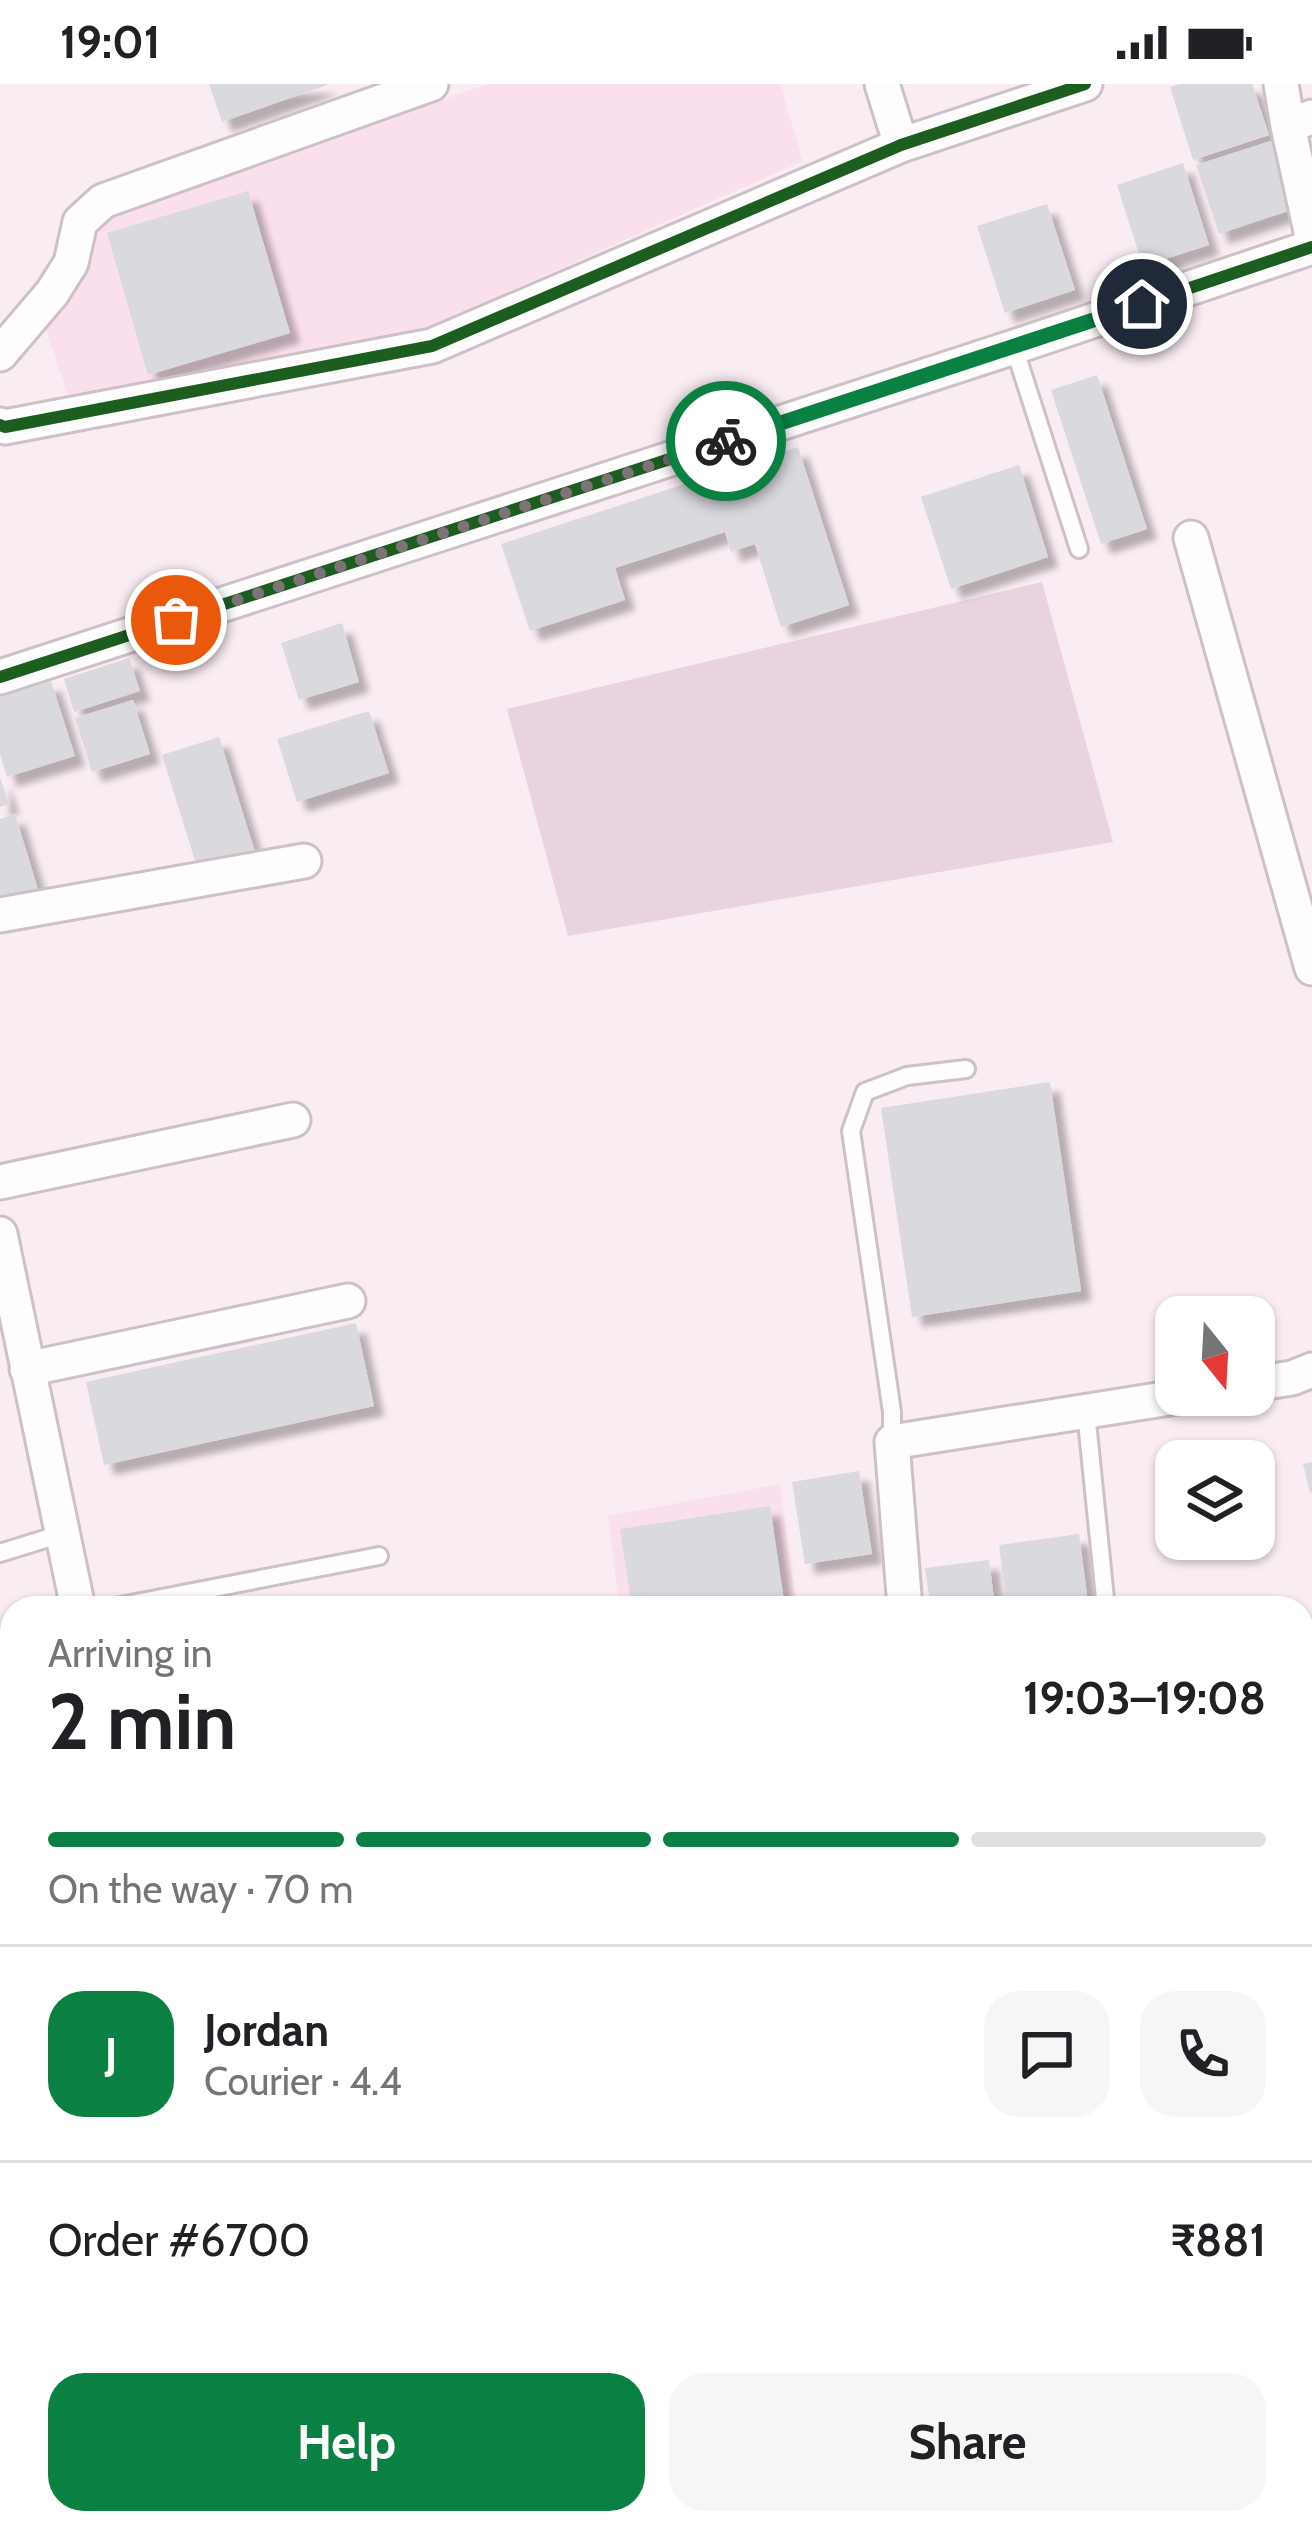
<!DOCTYPE html>
<meta charset="utf-8">
<style>
:root{--surface:#fff;--page:#f6f6f6;--text:#202124;--muted:#757577;--line:#e0e0e0;--accent:#0b8043}
body{margin:0;font-family:Cabin,sans-serif;background:var(--page);color:var(--text);height:100vh;display:flex;flex-direction:column;font-size:45px;white-space:nowrap}
*{box-sizing:border-box;margin:0}
p{font-size:39px;color:var(--muted)}
.icon{flex:none;width:66px;height:66px;fill:none;stroke:currentColor;stroke-width:2;stroke-linecap:round;stroke-linejoin:round}
.map{position:relative;flex:1;overflow:hidden}
.side{position:absolute;left:0px;top:1512px;width:1314px;height:939px;display:flex;flex-direction:column;background:var(--surface);border-radius:36px 36px 0 0;box-shadow:0 3px 9px #0004}
.side>*{flex:none}
.needle{width:78px;rotate:162deg}
.buttons{position:absolute;left:1155px;top:1212px;display:grid;gap:24px}
.buttons a{display:grid;place-items:center;width:120px;height:120px;border-radius:24px;background:var(--surface);box-shadow:0 3px 9px #0004;font-size:60px}
.pin{position:absolute;display:grid;place-items:center;width:102px;height:102px;color:#fff;margin:-51px;border:6px solid #fff;border-radius:50%;box-shadow:0 3px 12px #0007}
.courier{position:absolute;display:grid;place-items:center;width:120px;height:120px;margin:-60px;border:9px solid #0b8043;border-radius:50%;background:#fff;color:#222;box-shadow:0 3px 15px #0007}
.head em{font-style:normal;font-weight:700}
.head div{display:flex;flex-direction:column-reverse}
.head{display:flex;align-items:center;justify-content:space-between;height:204px;padding:0 48px}
h1{font-size:78px;font-weight:700;line-height:90px}
.bar{display:grid;grid-template-columns:repeat(4,1fr);gap:18px 12px;align-content:center;height:144px;padding:0 48px}
.bar i{height:15px;border-radius:9px;background:var(--line)}
.bar .selected{background:var(--accent)}
.bar p{grid-column:span 4}
.line{display:flex;align-items:center;gap:30px;padding:0 48px;border-top:3px solid var(--line)}
.line div{flex:1}
.round{display:grid;place-items:center;flex:none;width:126px;height:126px;border-radius:36px;background:var(--page)}
.cta{display:flex;gap:24px;margin-top:auto;padding:24px 48px}
.cta a{flex:1;height:138px;border-radius:36px;background:var(--accent);color:#fff;font-size:48px;font-weight:700;line-height:138px;text-align:center}
.cta a+a{background:var(--page);color:var(--text)}
.status{display:flex;justify-content:space-between;align-items:center;height:84px;padding:0 60px;background:var(--surface);direction:ltr}
.status svg{height:33px;fill:currentColor}
.map>svg:first-child{display:block}
</style>
<div class="status"><b>19:01</b><svg viewBox="0 0 49 12"><path d="M0 12V9h3v3zM5 12V6h3v6zM10 12V3h3v9zM15 12V0h3v12zM26 1h20v11H26zM47 4h2v5h-2z"/></svg></div>
<div class="map">
<svg width="1312" height="2450" viewBox="0 0 1312 2450">
<defs>
<filter id="shadow"><feDropShadow dx="10" dy="10" stdDeviation="3" flood-color="#0004"/></filter>
</defs>
<rect width="100%" height="100%" fill="#f9ecf2"/>
<path fill="#fae0ec" d="M488 0H780L803 77 424 245 74 330 46 246 100 133Z
M780 1400 796 1524H619L608 1432Z"/>
<path fill="#e8d3de" d="M1042 498 1113 758 568 852 507 625Z"/>
<path fill="#d9d9de" filter="url(#shadow)" d="M209 0H327V1L222 38Z
M1180 0H1252L1269 51 1193 76 1170 3Z
M1271 57 1294 125 1219 150 1196 81Z
M1183 79 1209 161 1143 182 1117 101Z
M248 107 290 249 148 291 107 149Z
M1047 120 1075 206 1005 229 977 142Z
M1097 291 1147 445 1101 460 1051 306Z
M798 363 849 521 781 543 755 460 731 468 725 448 615 484 625 516 530 547 501 460Z
M1019 381 1048 473 951 505 921 413Z
M342 539 359 598 299 616 281 559Z
M129 574 140 607 74 628 64 595Z
M51 597 75 672 7 693 0 670V613Z
M133 616 150 670 92 688 75 634Z
M369 627 389 689 297 718 277 655Z
M219 653 255 768 198 786 162 671Z
M0 693 9 720 0 723Z
M15 730 40 812 0 825V735Z
M1050 998 1081 1207 912 1233 881 1024Z
M356 1239 374 1322 104 1381 86 1298Z
M1312 1378V1408L1310 1409 1303 1380Z
M859 1387 872 1470 805 1480 792 1398Z
M770 1422 785 1524H632L620 1445Z
M1079 1450 1088 1519 1048 1524H1007L999 1461Z
M989 1476 995 1524H931L925 1484Z
M413 1516 414 1524H376V1521Z
M12 1656V1732L0 1734V1658Z
M1312 1828V1903L1302 1904V1830Z
M0 1829 12 1830V1881L0 1880Z
M0 2062H12V2129H0Z
M668 2439H754V2450H668Z"/>
<g fill="none" stroke-linecap="round" stroke-linejoin="round">
<g stroke="#ccc1c6" stroke-width="22">
<path id="service" d="M1014 263 1079 465
M1086 1328 1106 1524
M892 1358V1328L851 1047 865 1008 907 992 966 985
M0 1469 61 1450
M110 1524 379 1472"/>
</g>
<g stroke="#ccc1c6" stroke-width="39">
<path id="minor" d="M882 0 901 61
M1281 0 1288 42
M1312 33 1288 42 1312 152
M0 270 52 209 71 179 80 138 103 117 431 0
M0 341 5 343 432 262 901 61 1085 0
M1191 454 1312 884
M0 593 1014 263 1312 163
M0 831 304 777
M0 1098 293 1036
M0 1150 78 1524
M27 1285 348 1217
M1254 1300 1292 1294 1312 1286
M905 1524 892 1358 1189 1311
M0 1640 12 1639
M0 1974H12
M1302 2031 1312 2030
M1302 2237 1308 2450
M0 2272H12
M54 2450V2439
M334 2450V2439
M625 2450V2439"/>
</g>
<g stroke="#ccc1c6" stroke-width="51">
<path id="secondary" d="M1302 1736H1312
M0 1774 12 1773"/>
</g>
<use href="#service" stroke="#fefcfd" stroke-width="16"/>
<use href="#minor" stroke="#fefcfd" stroke-width="33"/>
<use href="#secondary" stroke="#fefcfd" stroke-width="45"/>
<g stroke="#fcfcfc" stroke-width="20">
<path id="cycleway" d="M0 341 5 343 432 262 901 61 1085 0
M0 593 1014 263 1312 163"/>
</g>
<use href="#cycleway" stroke="#1b5e20" stroke-width="12"/>
</g>
<g fill="none" stroke-linecap="round" stroke-linejoin="round">
<path stroke="#7e7277" stroke-width="12" stroke-dasharray="0 21.6" d="M176 536 726 357"/>
<path stroke="#0b8043" stroke-width="15" d="M726 357 1142 220"/>
</g>
</svg>
<div class="buttons">
<a><svg class="needle" viewBox="-14 -14 28 28"><path d="M0-13l5 13h-10z" fill="#e53935"/><path d="M0 13l5-13h-10z" fill="#757577"/></svg></a>
<a><svg class="icon" aria-label="layers" viewBox="0 0 24 24"><path d="M12 4l9 5-9 5-9-5zM3 14l9 5 9-5"/></svg></a>
</div>
<div class="pin" style="left:176px;top:536px;background:#ea580c"><svg class="icon" aria-label="bag" viewBox="0 0 24 24"><path d="M5 8h14l-1 12H6zM9 8a3 3 0 0 1 6 0"/></svg></div>
<div class="pin" style="left:1142px;top:220px;background:#1f2937"><svg class="icon" aria-label="home" viewBox="0 0 24 24"><path d="M3 11l9-7 9 7M6 9v11h12V9"/></svg></div>
<div class="courier" style="left:726px;top:357px"><svg class="icon" aria-label="bike" viewBox="0 0 24 24"><circle cx="6" cy="16" r="4"/><circle cx="18" cy="16" r="4"/><path d="M6 16l4-8h5l3 8M10 8l3 8H6M13 5h3"/></svg></div>
<section class="side">
<div class="head"><div><h1>2 min</h1><p>Arriving in</p></div><em>19:03–19:08</em></div>
<div class="bar"><i class="selected"></i><i class="selected"></i><i class="selected"></i><i></i><p>On the way · 70 m</p></div>
<div class="line" style="height:216px"><b class="round" style="background:var(--accent);color:#fff">J</b><div><b>Jordan</b><p>Courier · 4.4</p></div><a class="round"><svg class="icon" aria-label="chat" viewBox="0 0 24 24"><path d="M4 5h16v11H9l-5 4z"/></svg></a><a class="round"><svg class="icon" aria-label="phone" viewBox="0 0 24 24"><path d="M5 4h4l2 5-3 2q2 4 5 5l2-3 5 2v4C11 20 4 13 5 4z"/></svg></a></div>
<div class="line" style="height:156px"><div>Order #6700</div><b>₹881</b></div>
<div class="cta"><a>Help</a><a>Share</a></div>
</section>
</div>
